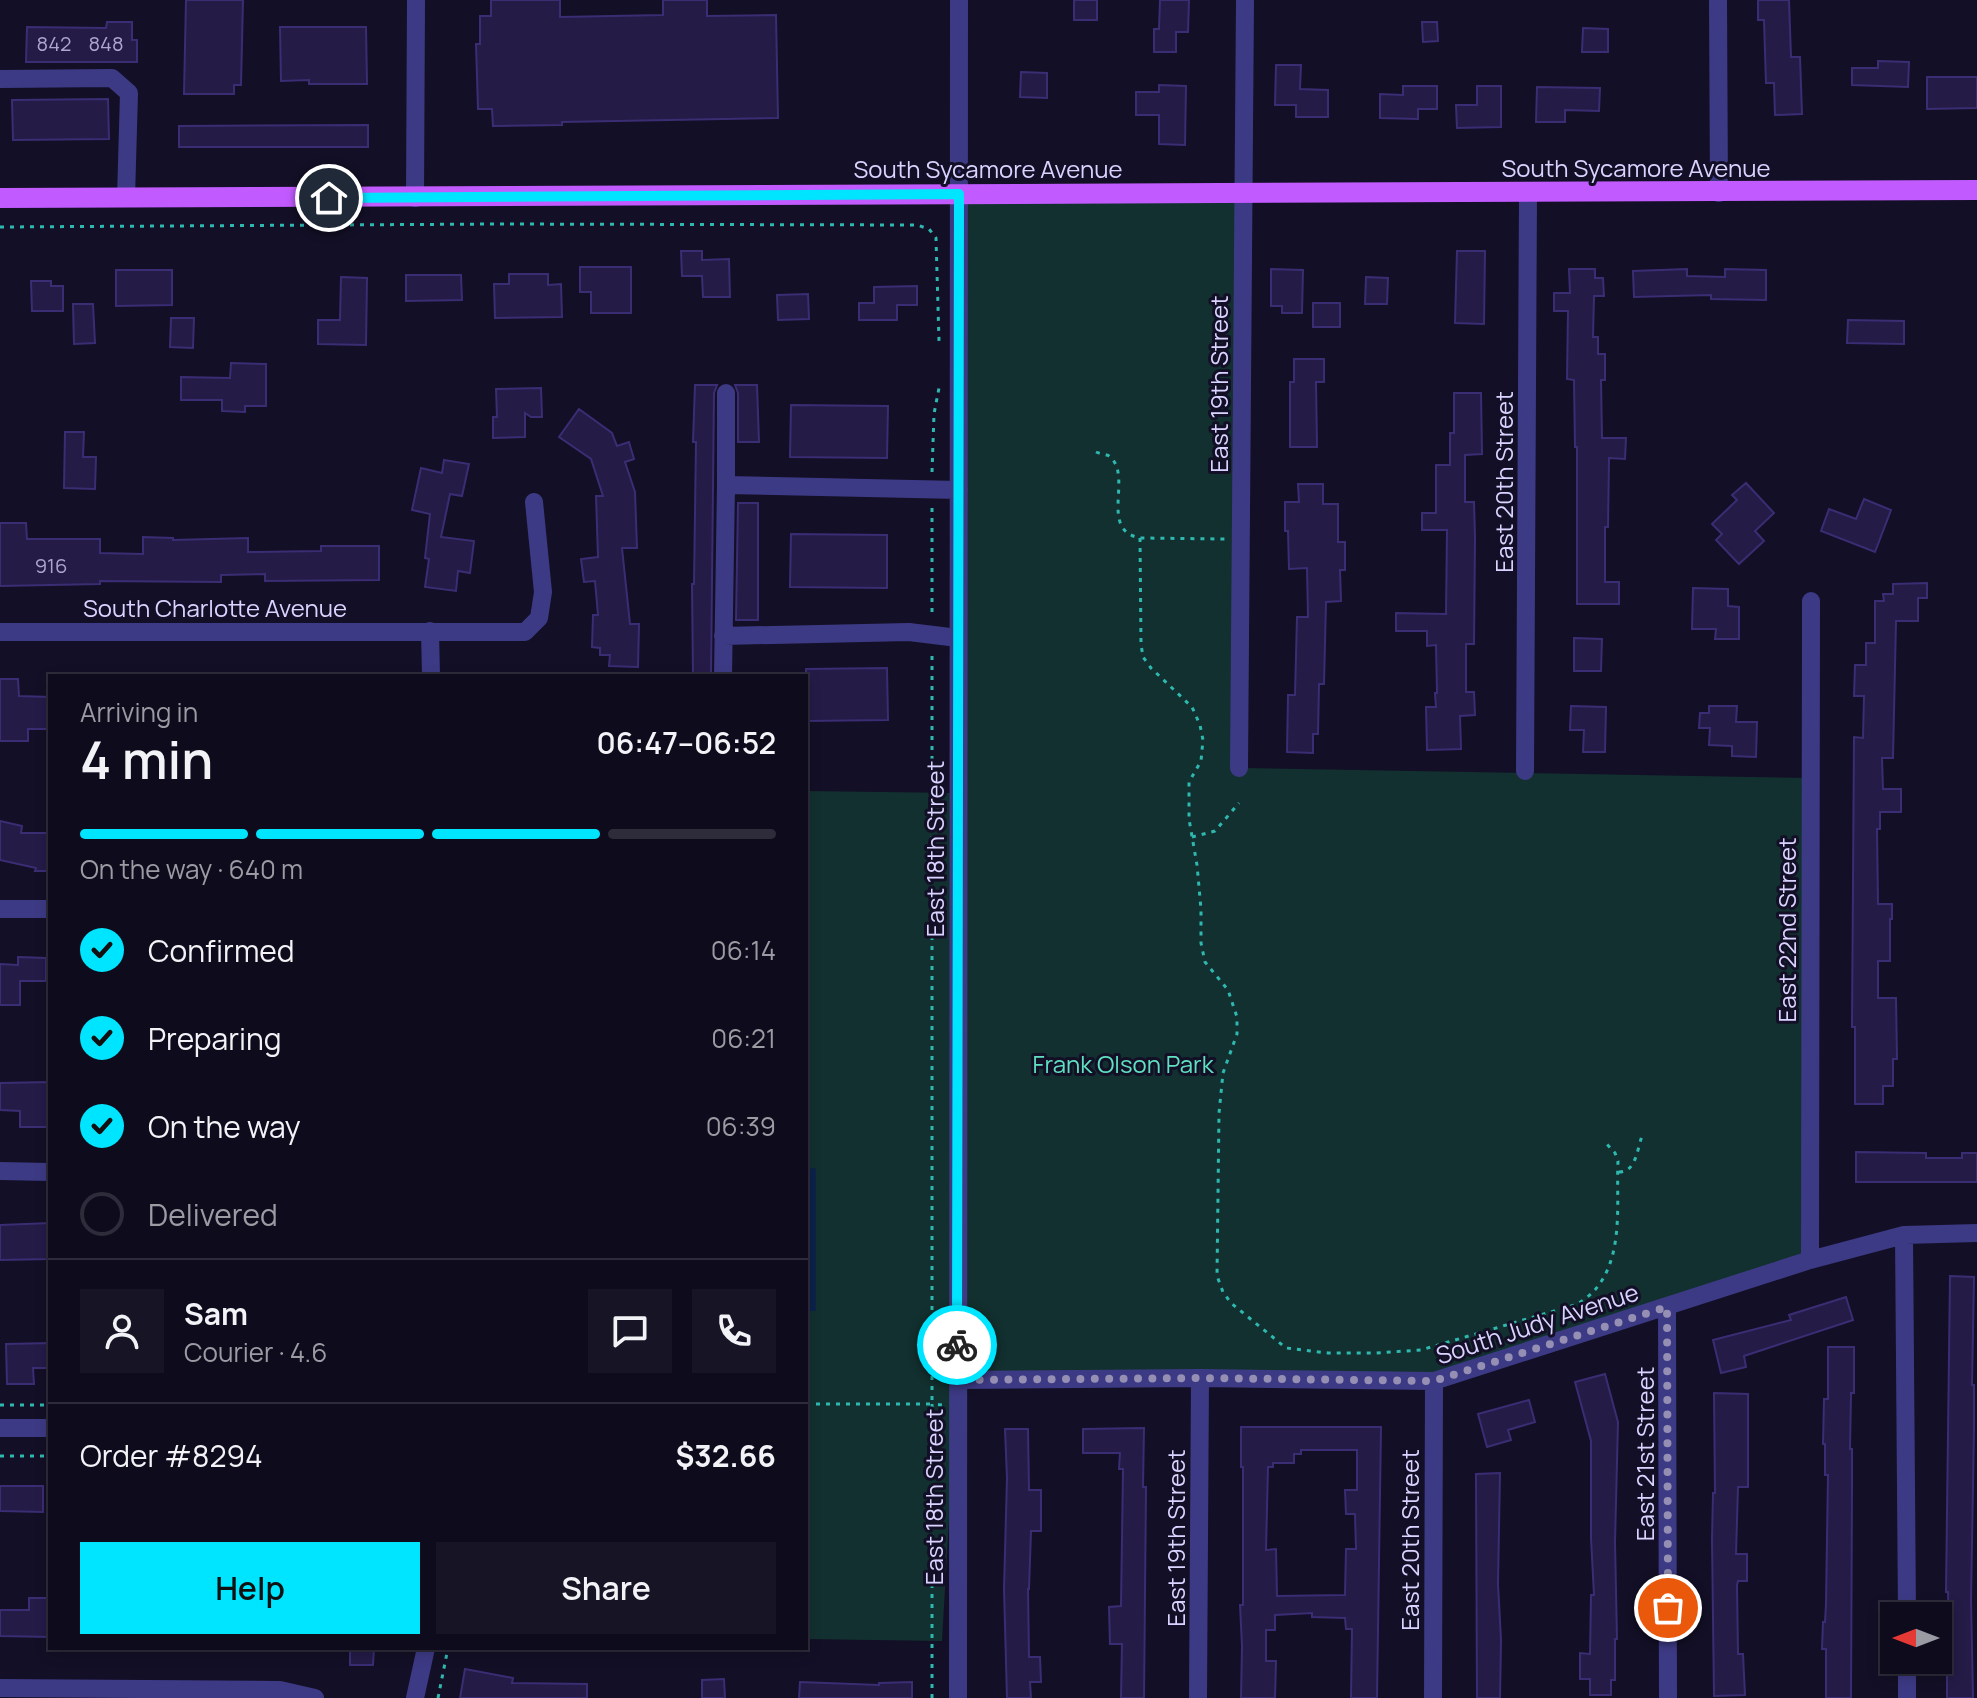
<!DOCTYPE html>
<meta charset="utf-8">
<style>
:root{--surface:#0e0b1c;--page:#171425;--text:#f1f3f6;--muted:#9b9ba3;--line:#2e2b3b;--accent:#00e5ff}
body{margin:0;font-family:Manrope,sans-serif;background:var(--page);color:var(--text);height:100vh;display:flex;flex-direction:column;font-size:30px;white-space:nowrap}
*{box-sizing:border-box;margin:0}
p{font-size:26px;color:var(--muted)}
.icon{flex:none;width:44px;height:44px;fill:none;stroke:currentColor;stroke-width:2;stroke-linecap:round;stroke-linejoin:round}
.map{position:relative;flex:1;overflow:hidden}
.panel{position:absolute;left:48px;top:674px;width:760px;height:976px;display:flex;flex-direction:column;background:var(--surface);border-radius:0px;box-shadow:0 4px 12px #0003,0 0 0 2px var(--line)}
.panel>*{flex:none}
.needle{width:52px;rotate:270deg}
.controls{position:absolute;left:1880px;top:1602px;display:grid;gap:16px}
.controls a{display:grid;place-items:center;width:72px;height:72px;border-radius:0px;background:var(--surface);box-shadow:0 4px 12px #0003,0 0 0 2px var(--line);font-size:40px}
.pin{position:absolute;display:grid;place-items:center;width:68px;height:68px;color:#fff;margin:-34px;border:4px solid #fff;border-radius:50%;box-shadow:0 2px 8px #0007}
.courier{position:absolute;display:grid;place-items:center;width:80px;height:80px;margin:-40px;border:6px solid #00e5ff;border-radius:50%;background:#fff;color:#222;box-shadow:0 2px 10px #0007}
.summary em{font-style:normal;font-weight:600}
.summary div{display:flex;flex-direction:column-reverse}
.summary{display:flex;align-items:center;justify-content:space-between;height:136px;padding:0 32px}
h1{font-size:52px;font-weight:600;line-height:60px}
.bar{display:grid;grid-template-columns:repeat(4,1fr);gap:12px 8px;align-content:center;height:96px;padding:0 32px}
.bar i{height:10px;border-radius:6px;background:var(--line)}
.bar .on{background:var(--accent)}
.bar p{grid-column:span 4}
.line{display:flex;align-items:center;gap:20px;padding:0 32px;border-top:2px solid var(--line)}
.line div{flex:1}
.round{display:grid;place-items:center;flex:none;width:84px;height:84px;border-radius:0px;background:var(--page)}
ol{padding:0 32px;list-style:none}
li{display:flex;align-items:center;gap:24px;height:88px}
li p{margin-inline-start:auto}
li .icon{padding:8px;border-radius:50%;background:var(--accent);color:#111;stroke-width:4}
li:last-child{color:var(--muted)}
li i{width:44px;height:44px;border:4px solid var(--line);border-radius:50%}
.action{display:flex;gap:16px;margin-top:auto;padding:16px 32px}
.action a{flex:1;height:92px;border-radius:0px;background:var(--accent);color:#111;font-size:32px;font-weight:600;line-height:92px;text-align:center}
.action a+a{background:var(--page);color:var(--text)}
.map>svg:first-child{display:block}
</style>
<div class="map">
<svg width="1977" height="1698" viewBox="0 0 1977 1698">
<rect width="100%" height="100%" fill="#130f26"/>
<path fill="#12302f" d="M959 194H1243L1239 768 1811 778 1810 1260 1434 1381 957 1380 942 1641 806 1639V791L957 793Z"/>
<path fill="#0c2248" d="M816 1168V1311H806V1169Z"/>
<path fill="#241b47" stroke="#3b2d73" stroke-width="2" fill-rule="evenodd" d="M186 0H243L241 85H234V94H184Z
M491 0H560V17L663 15V0H707V16L776 15 778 118 562 122V125L493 126 492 109H478L476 44H480V16H491Z
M1074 0H1097V20H1074Z
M1160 0H1189L1188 32H1176V52H1154V29H1159Z
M1758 0H1789L1791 57H1800L1802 114 1775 115 1774 83H1766L1764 20H1758Z
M107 22H132V40H137V62H26L27 27 106 28Z
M1422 22H1437L1438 41 1423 42Z
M280 27H366L367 84H309V80L281 81Z
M1583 28 1608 29V52H1582Z
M1878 61 1909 62 1908 87 1852 85V68H1878Z
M1276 65H1301L1300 89 1328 90V117H1296V105H1275Z
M1021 72 1047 73V98L1020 97Z
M1927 77H1977V108L1927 109Z
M1159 85 1186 86 1185 145 1159 144V115H1136V92H1159Z
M1403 86H1437V109H1418V119L1380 118V94L1403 95Z
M1477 86H1501V127L1457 128 1456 105H1477Z
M1537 87 1600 88 1599 111 1565 110V122H1536Z
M108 99 109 139 13 140 12 100Z
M368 125V147H179V126Z
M681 251H702V260L729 259 730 297H703L702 276H682Z
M1457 251H1485L1484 324 1455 323Z
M580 267H631V313H591V292H580Z
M1271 269 1303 270 1302 313H1282V306H1271Z
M1569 269H1595V278H1603L1604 296H1594L1593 337H1598V354H1605V380H1601L1602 438H1626L1625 459 1609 458 1608 527H1605V582H1619V604H1577V447H1575L1574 380 1567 379 1568 311H1554V293H1570Z
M1687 269V276L1725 277V269L1766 270V300L1711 299V295L1634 297 1633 271Z
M116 270H172V305L116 306Z
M509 274H548V285L561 284 562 317 495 318 494 284H509Z
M406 275H461L462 300 406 301Z
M341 277 367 278 366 345 318 344V320H340Z
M1366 277 1388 278 1387 304H1365Z
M31 281H51V286H63V311H32Z
M917 286V305H897V320H859V303H874V287Z
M808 294 809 319 778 320 777 295Z
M1313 303H1340V327H1313Z
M73 304H93L95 343 74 344Z
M171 318H194L193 348 170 347Z
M1848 320 1904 321V344L1847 343Z
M1294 359H1324V382H1316L1317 447H1290V382H1294Z
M231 363 266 364V406H245V412L222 411V400H181V377L230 378Z
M695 385H717L714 393 711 676H693L692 584H694L696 442H693Z
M735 385H757L759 442H738V393Z
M541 388 542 417H531L525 413V437L493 438V417H497L496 389Z
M1454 393H1481L1482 454 1465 455V502H1474L1475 537 1474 644H1466V692H1474L1475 715 1460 716 1461 749 1427 750 1426 707H1436L1435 693H1437L1436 645 1427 646V631H1396V613L1446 614 1447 530H1422V513H1436V465H1450V433H1454Z
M791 405 888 406 887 458 790 457Z
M579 409 612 433 617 446 629 442 634 459 625 462 635 492 637 548H622L630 624H639L638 667 609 666 610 655H600V648L592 647 593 615H598L595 581 584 582 581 559 598 557 596 496H603L591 459 559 437Z
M65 432H84L83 457H96L95 489 64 488Z
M444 460 469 464 462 496 450 494 441 537 474 541 470 573 458 571 456 591 425 587 429 559 425 558 430 514 412 510 421 468 442 473Z
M1746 483 1774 513 1755 531 1764 541 1739 564 1716 540 1722 534 1712 524 1737 500 1732 495Z
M1298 484H1323V504H1338V542H1345V570H1340L1341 601 1326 602 1324 684H1319L1318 734H1313V753L1287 752 1288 695H1295L1297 617H1308L1307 568 1289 569 1288 531H1285V502H1299Z
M1864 499 1891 510 1875 552 1821 531 1829 509 1856 519Z
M738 503H758V620H736Z
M0 523H26L27 539H100V553L143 554V537L173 538V540L248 538V552L321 551V546H379V580L265 581V574L221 575V582L100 581V584L0 586Z
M791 534 887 535V588L790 587Z
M1927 583V598H1918V621H1896L1893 758H1882L1883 789H1901V812H1880V829H1877L1878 904H1892V919H1890V961H1878V998H1896L1897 1059H1893V1086H1883V1104H1855V1027H1852L1854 737 1863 738 1864 696H1854L1855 665H1866V643H1875V601H1884L1883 594H1893V584Z
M1693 588 1728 589V606L1739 607V639H1715L1716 629H1692Z
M1574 638 1602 639 1601 671H1574Z
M887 668 888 720 806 721V669Z
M0 679H18L19 696 50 697V729H28V741H0Z
M1571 706 1606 707 1605 752H1583L1584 730H1570Z
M1709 706H1737L1736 722H1757L1756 757 1732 756V746L1709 745 1710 728H1699L1700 713H1709Z
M0 821 22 826 21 833H50V871H35L36 868 0 860Z
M18 957 46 958V981H20V1005H0V964L18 965Z
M50 1082V1127H20V1111L0 1110V1083Z
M1856 1152 1926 1153V1158H1962V1153H1977V1182H1856Z
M50 1223V1259L0 1260V1225Z
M1950 1276 1974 1277 1972 1385H1974V1428L1971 1600 1973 1698H1947V1654H1949L1948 1592H1946Z
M1846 1297 1853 1320 1744 1356 1746 1367 1721 1373 1713 1340 1791 1320 1789 1315Z
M50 1343V1368H33L34 1384H7L6 1344Z
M1828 1347H1854V1393H1851L1850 1449H1852V1489L1851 1698H1826V1649H1822L1823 1622H1825L1826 1604 1828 1475H1825V1444H1823L1824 1399H1828Z
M1605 1374 1618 1422 1615 1542 1617 1639H1615V1680H1611V1695H1590V1679H1580V1653L1590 1654 1591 1595H1594L1591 1538V1441L1575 1382Z
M1714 1393 1748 1394V1487H1738L1736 1554H1747V1581H1738L1737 1585 1738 1654H1743L1745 1695 1714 1696 1712 1539 1713 1493H1715Z
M1529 1400 1535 1422 1508 1430 1511 1440 1487 1447 1478 1414Z
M1241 1427H1381L1377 1698H1351L1352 1629H1346L1345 1618 1312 1617V1613L1275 1615V1630H1266V1661H1276L1275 1698H1241L1242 1646 1240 1605H1243V1467H1241ZM1301 1450H1357V1490H1345L1346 1514H1355L1356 1549H1346L1345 1595 1277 1596 1276 1549 1266 1550 1268 1467H1273V1463H1294V1454H1301Z
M1144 1428 1143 1487H1146L1144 1698H1121L1122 1644H1110L1109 1607 1121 1606 1123 1469H1119L1120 1453H1083V1429Z
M1005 1429H1028L1029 1490H1041V1531H1031L1029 1589H1028L1029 1657H1040L1041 1682H1030L1031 1698H1007L1004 1589 1007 1478Z
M1500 1473 1498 1584 1501 1640 1500 1698H1477L1476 1474Z
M0 1486H43V1512L0 1511Z
M29 1598H50V1637L0 1636V1610H29Z
M350 1648H374L373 1665H350Z
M465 1669 513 1678 512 1683 587 1684V1698H460Z
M724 1679 725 1698H702V1680Z
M800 1682 879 1685V1683L912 1682V1698H799Z"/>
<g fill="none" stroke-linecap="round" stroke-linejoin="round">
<path stroke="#2fb8b0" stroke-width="3" stroke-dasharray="4 6" stroke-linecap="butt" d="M0 227 497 224 917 225 929 229 936 238 939 341
M1096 452C1098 453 1108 455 1109 456 1134 475 1098 530 1140 538L1225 539
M932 472 934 414 939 388
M932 508V616
M1140 538 1141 644 1143 657 1151 668 1192 707 1200 725 1203 740 1201 761 1189 782V819L1197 865 1201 909V943L1205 962 1228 990 1237 1017V1034L1223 1073 1219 1113 1217 1276 1223 1292 1231 1303 1286 1348 1328 1353H1376L1421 1350 1578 1304C1583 1300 1589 1296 1593 1292 1625 1258 1616 1203 1618 1161L1615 1153 1605 1142
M1192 837 1215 831 1239 803
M1619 1172C1636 1172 1637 1150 1642 1136
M806 1404H932V652
M0 1405H50
M0 1456H50
M438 1698 448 1648
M932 1698V1404L942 1405"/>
<path stroke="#3d3a85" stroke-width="18" d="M1718 0 1719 193
M0 79 112 78 129 93 126 198
M415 198 416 0
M726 393V485
M430 631 431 676
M0 632H525L539 618 543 592 534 502
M723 636 909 632 958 638
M723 676 726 485 959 490
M1239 768 1245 0
M1525 771 1528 193
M0 909H50
M0 1171 50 1172
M1904 1235 1907 1616
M1810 1260 1811 601
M1667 1307 1668 1698
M957 1380 1200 1378 1434 1381 1810 1260 1904 1235 1977 1233
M0 1428H50
M1907 1660V1698
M0 1688 280 1690 315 1698
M415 1698 426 1648
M958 1698 959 0
M1198 1698 1200 1378
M1433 1698 1434 1381"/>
<path stroke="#c25bff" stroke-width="20" d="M0 198 1977 190"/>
</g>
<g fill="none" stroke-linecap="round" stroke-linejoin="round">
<path stroke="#948fb3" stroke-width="8" stroke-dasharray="0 14.4" d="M957 1345V1380L1200 1378 1434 1381 1667 1307 1668 1608"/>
<path stroke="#00e5ff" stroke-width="10" d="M329 198 959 194 957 1345"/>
</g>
<g text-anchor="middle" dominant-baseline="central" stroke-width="6" stroke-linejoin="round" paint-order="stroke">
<g font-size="20" fill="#aca6d1">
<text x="54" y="43">842</text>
<text x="106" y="43">848</text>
<text x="51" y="565">916</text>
</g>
<g font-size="24" fill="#d9d4ff" stroke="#130f26">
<text x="1636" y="167">South Sycamore Avenue</text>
<text x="988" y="168">South Sycamore Avenue</text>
<text transform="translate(1218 384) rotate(-90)">East 19th Street</text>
<text transform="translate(1503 482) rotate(-90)">East 20th Street</text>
<text x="215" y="607">South Charlotte Avenue</text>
<text transform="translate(934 849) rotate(-90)">East 18th Street</text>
<text transform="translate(1786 930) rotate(-90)">East 22nd Street</text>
<text transform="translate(1537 1323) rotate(-18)">South Judy Avenue</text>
<text transform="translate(1644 1454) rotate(-90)">East 21st Street</text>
<text transform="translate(933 1497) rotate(-90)">East 18th Street</text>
<text transform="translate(1175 1538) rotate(-90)">East 19th Street</text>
<text transform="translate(1409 1540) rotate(-90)">East 20th Street</text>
</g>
<g font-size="24" fill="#5fe0c0" stroke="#130f26">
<text x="1123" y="1063">Frank Olson Park</text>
</g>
</g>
</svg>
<div class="controls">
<a><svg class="needle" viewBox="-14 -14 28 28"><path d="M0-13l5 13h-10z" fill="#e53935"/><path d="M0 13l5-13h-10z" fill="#9b9ba3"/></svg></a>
</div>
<div class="pin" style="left:1668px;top:1608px;background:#ea580c"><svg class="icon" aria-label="bag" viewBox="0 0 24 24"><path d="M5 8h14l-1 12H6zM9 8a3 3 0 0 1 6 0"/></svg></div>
<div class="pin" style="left:329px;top:198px;background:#1f2937"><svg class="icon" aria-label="home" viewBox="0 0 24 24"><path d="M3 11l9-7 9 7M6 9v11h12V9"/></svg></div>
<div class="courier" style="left:957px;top:1345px"><svg class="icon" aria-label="bike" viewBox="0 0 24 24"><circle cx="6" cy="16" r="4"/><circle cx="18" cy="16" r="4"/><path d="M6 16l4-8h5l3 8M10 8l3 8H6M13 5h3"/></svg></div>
<section class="panel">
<div class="summary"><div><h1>4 min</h1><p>Arriving in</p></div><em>06:47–06:52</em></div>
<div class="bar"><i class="on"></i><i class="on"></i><i class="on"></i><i></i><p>On the way · 640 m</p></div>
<ol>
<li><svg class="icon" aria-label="check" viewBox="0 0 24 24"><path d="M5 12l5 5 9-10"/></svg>Confirmed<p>06:14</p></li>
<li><svg class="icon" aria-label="check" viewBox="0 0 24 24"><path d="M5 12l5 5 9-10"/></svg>Preparing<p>06:21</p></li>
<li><svg class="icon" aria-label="check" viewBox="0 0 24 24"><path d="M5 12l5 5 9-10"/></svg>On the way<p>06:39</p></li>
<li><i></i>Delivered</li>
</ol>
<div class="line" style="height:144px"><a class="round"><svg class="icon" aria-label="person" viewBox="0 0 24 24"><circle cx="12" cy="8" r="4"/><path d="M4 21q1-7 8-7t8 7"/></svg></a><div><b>Sam</b><p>Courier · 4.6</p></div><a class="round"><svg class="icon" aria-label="chat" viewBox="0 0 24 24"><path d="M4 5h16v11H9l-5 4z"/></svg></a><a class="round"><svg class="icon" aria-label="phone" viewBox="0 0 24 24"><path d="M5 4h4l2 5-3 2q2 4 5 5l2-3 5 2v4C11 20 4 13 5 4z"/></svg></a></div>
<div class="line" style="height:104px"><div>Order #8294</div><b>$32.66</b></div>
<div class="action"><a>Help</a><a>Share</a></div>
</section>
</div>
